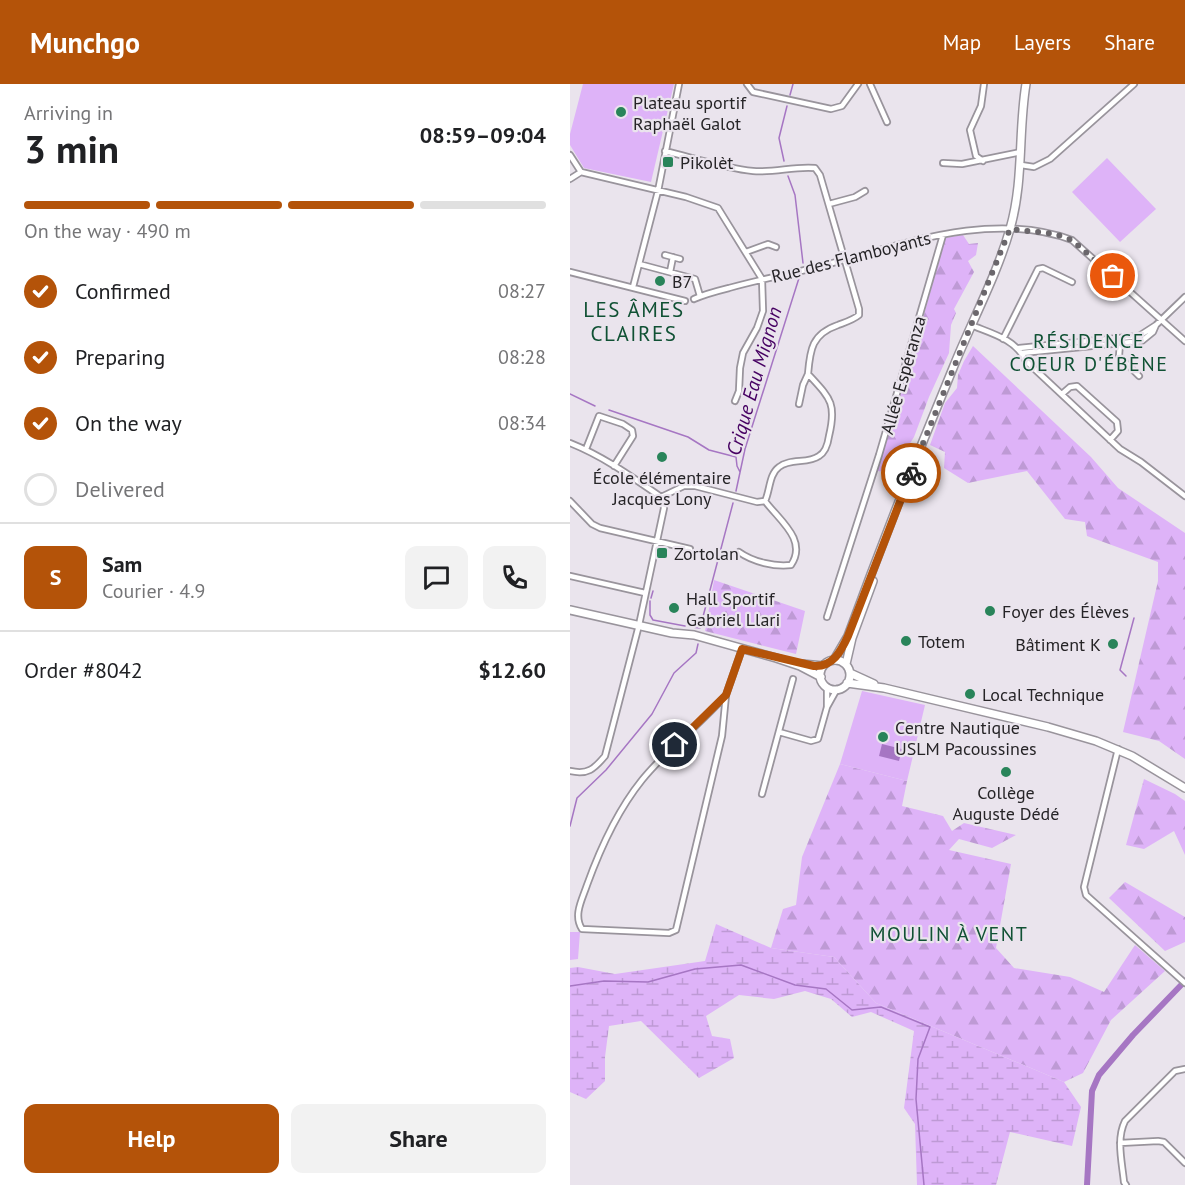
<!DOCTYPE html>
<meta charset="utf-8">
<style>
:root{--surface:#fff;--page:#f2f2f2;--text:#202124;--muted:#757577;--line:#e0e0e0;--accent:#b45309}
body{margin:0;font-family:"PT Sans",sans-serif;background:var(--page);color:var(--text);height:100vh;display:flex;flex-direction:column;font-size:22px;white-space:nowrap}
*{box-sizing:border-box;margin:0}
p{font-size:20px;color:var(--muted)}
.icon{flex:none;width:33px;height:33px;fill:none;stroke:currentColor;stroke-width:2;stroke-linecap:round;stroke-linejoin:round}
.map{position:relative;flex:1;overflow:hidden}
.panel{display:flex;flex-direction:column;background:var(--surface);width:570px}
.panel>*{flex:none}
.pin{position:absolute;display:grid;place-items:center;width:51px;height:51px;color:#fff;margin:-26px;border:3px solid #fff;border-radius:50%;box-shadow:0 2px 6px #0007}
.courier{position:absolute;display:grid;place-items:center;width:60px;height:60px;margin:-30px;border:4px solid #b45309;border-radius:50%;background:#fff;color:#222;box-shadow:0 2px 8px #0007}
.headline em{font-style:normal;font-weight:700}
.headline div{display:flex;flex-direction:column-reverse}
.headline{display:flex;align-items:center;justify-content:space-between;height:102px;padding:0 24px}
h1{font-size:39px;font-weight:700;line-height:45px}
.bar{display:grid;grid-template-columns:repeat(4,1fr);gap:9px 6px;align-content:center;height:72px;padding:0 24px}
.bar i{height:8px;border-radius:4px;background:var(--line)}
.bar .current{background:var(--accent)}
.bar p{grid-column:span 4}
.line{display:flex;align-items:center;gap:15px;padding:0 24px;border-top:2px solid var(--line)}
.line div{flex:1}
.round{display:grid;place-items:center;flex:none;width:63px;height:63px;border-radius:12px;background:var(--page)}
ol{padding:0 24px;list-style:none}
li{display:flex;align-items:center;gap:18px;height:66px}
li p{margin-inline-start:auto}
li .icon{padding:6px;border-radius:50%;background:var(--accent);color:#fff;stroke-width:4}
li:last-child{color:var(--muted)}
li i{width:33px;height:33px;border:3px solid var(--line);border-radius:50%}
.action{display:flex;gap:12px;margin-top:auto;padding:12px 24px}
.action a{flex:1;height:69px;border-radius:12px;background:var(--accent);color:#fff;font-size:24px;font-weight:700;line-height:69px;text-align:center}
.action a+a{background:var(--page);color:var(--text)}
header{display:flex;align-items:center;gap:36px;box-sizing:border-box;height:84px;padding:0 30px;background:var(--accent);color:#fff}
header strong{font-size:28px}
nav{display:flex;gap:33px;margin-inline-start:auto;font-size:21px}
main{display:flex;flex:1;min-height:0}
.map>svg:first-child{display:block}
</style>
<header>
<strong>Munchgo</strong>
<nav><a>Map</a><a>Layers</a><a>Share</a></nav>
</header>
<main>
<section class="panel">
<div class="headline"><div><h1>3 min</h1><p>Arriving in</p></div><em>08:59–09:04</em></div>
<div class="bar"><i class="current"></i><i class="current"></i><i class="current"></i><i></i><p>On the way · 490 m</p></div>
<ol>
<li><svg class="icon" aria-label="check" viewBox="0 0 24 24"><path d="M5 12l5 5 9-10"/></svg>Confirmed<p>08:27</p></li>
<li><svg class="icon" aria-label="check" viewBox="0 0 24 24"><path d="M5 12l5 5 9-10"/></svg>Preparing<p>08:28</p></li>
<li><svg class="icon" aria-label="check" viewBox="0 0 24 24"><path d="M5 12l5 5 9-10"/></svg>On the way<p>08:34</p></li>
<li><i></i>Delivered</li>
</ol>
<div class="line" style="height:108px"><b class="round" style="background:var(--accent);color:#fff">S</b><div><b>Sam</b><p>Courier · 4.9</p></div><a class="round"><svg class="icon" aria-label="chat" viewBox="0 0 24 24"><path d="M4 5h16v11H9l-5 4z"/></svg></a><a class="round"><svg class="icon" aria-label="phone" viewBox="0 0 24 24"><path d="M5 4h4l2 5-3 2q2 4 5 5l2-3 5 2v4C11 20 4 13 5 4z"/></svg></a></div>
<div class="line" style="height:78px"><div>Order #8042</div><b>$12.60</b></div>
<div class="action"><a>Help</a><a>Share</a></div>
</section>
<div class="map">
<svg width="615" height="1101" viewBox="0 0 615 1101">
<defs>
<pattern id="forest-firs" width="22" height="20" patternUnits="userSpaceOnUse" patternTransform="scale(1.5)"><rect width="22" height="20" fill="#deb3f8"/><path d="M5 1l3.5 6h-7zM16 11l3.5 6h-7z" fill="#be9ad5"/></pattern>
<pattern id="wetland-marsh" width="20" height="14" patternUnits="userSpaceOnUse" patternTransform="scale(1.5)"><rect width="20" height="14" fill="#deb3f8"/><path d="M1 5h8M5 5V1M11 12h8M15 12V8" fill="none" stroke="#be9ad5"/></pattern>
<pattern id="water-ripples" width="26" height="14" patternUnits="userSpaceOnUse" patternTransform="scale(1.5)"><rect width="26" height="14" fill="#a676c3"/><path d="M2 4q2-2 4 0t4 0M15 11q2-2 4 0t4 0" fill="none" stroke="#87619e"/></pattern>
</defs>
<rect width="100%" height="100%" fill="#eae4ed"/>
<path fill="url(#forest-firs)" d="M393 151 399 160 408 159 406 171 398 177 404 188 384 225 386 229 381 241 379 269 359 313 344 353 322 388 306 387 352 238 375 154Z
M403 262 521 373 548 404 615 449V675L589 657 553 648 588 497V478L517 452 515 438 495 435 457 387 398 399 374 384 375 368 360 361 375 319 387 304 388 291 394 277Z
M144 496 235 527 226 570 135 547Z
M270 680 337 697 332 722 373 732 382 747 394 739 446 751 422 764 389 755 379 766 441 780 426 864 444 884 500 893 534 908 565 861 595 887 541 936 513 989 494 998 306 919 264 873 201 864 213 825 226 821 232 773Z
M574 695 605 710 615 717V771L604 747 574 765 556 761Z
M555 798 615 833V858L595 867 539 814Z"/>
<path fill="url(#wetland-marsh)" d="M146 840 201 864 264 873 306 919 494 998 511 1023 502 1062 440 1048 426 1101H347L345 1040 334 1024 344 947 301 928 282 933 261 915 235 907 204 915 169 911 136 932 142 952 160 955 164 974 129 994 71 937 39 942 35 973V997L16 1015 0 1008V884L8 883 45 890 135 877Z"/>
<path fill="#deb3f8" d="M13 0H104L81 98 14 84 0 61V50Z
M537 74 586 125 550 158 502 108Z
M292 607 355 621 337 697 270 680Z
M0 848H10L8 875 0 876Z"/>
<path fill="url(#water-ripples)" d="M312 660 332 665 329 677 309 672Z"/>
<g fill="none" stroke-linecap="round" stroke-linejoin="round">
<path stroke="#a676c3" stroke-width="1.5" d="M220 11 223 0
M214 77 209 54 217 22
M218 92 225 111 233 179
M0 310 25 322
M39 326 118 353 139 366 166 373 167 382 170 388
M166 407 175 365 229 194
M81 514 83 507
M80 517V531L83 536 115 542
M121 543 130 544 163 419
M556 592 550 586 564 534
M0 742 7 714 36 686 82 630 104 589 126 569 128 560
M0 902 34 897 78 898 125 885 171 881 225 901 256 905 282 926 311 923 360 943 348 975 346 1015 354 1101"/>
<path stroke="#a676c3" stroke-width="6" d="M517 1101 522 1007 529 991 563 951 615 897"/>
<g stroke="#99949c" stroke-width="8">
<path id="street" d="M177 0 183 8 261 25 272 22 288 0
M300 0 317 38
M0 71 11 88
M413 77 406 72 400 46 411 22 414 0
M373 79 392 80 451 68
M451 81 464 83 480 75 564 0
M11 88 116 113 148 124 192 195 193 227 187 244 173 269 170 284 169 307 165 317
M0 95 11 88
M259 120 285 113 295 107
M176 168 198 160 206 163
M95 171 110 175
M69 180 125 195 130 212
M0 188 115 217
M100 188 103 173
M63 203 88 107 109 0
M124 215C135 210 147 207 159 204 184 197 209 192 235 186 320 166 415 124 502 156L615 257
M401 241C420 249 446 255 455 276L550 365 571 378 615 412
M433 255 468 185 473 184 502 198
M550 259 549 272 569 292
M449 264 569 252 586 241 615 213
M452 269 572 257 583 248 586 241
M492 310 500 303 507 302 547 338 548 347 540 356
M229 320 233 301 238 290
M0 359C33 372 62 393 91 413L94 424 69 541 35 672C24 685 18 691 0 687
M16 365 29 332 53 340 62 346 63 352 44 382
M91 413 114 402H125L187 418 195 417C200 407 199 390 209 383 220 374 238 380 249 372 256 368 258 359 259 352 267 319 260 314 238 290 240 265 242 250 268 241 276 238 283 236 289 231V225L250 91 245 84C224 82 204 89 183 87 154 84 124 74 95 67
M0 417 22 440 30 444 120 465
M169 468C183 478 205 483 221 481 238 456 209 436 195 417
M0 492 75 509
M257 533 309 371 373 151
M156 611C130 641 97 665 72 696 47 727 30 765 17 801 12 816 3 831 12 845L99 849 106 846 152 652 156 611 172 565
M257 623 267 605
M209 648 241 657 248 655 257 623V603
M548 665 514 803 516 811 615 899
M192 710 223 595
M550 1059 588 1057 594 1058 615 1079
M556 1101 554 1098C552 1078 546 1055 555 1037L605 987 615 985"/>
</g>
<g stroke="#99949c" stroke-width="10">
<path id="secondary" d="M0 526 102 549 124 551 206 574 230 582 251 593
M264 576 278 552C311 462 346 373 383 284 401 239 427 191 440 145 454 97 448 48 456 0
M250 591a15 15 0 1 1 30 0a15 15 0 1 1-30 0Z
M232 580 253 582
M276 580 282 554 303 497
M280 589 304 600
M277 599 314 604 478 643 526 657 562 672 615 704"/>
</g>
<use href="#street" stroke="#fff" stroke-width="4.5"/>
<use href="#secondary" stroke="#fff" stroke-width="7"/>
</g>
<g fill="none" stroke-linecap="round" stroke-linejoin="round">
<path stroke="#6b676c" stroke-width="6" stroke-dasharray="0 10.8" d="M341 389 440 145 485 150 502 156 543 192"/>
<path stroke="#b45309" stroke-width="8" d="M105 661 156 611 172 565 244 582C263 583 271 567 278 552L341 389"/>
</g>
<g fill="#29845a" stroke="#eae4ed" stroke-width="2">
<circle cx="51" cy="28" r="6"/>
<rect x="92" y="72" width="12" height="12" rx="3"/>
<circle cx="90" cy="197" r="6"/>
<circle cx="92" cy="373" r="6"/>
<rect x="86" y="463" width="12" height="12" rx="3"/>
<circle cx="104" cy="524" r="6"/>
<circle cx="420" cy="527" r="6"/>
<circle cx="336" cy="557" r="6"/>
<circle cx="543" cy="560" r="6"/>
<circle cx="400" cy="610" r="6"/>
<circle cx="313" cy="653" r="6"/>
<circle cx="436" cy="688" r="6"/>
</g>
<g text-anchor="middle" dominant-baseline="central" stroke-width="4.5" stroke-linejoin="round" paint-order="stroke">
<g font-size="18" fill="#262427" stroke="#eae4ed" text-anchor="start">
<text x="63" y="18">Plateau sportif<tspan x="63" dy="21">Raphaël Galot</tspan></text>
<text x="110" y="78">Pikolèt</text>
<text x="102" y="197">B7</text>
<text x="92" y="393" text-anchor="middle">École élémentaire<tspan x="92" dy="21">Jacques Lony</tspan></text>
<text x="104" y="469">Zortolan</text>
<text x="116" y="514">Hall Sportif<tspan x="116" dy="21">Gabriel Llari</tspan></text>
<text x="432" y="527">Foyer des Élèves</text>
<text x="348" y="557">Totem</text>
<text x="531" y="560" text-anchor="end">Bâtiment K</text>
<text x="412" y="610">Local Technique</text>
<text x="325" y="643">Centre Nautique<tspan x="325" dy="21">USLM Pacoussines</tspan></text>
<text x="436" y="708" text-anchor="middle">Collège<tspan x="436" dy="21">Auguste Dédé</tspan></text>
</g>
<g font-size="18" fill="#262427" stroke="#eae4ed">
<text transform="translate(281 173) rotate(-14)">Rue des Flamboyants</text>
<text transform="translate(333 291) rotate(-74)">Allée Espéranza</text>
</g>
<g font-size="20" letter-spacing="1.5" fill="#105134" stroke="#eae4ed">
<text x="519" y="257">RÉSIDENCE<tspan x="519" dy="23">COEUR D'ÉBÈNE</tspan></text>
<text x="379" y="850">MOULIN À VENT</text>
</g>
<g font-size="20" font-style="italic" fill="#460062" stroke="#eae4ed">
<text transform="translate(184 297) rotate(-74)">Crique Eau Mignon</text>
</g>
<g font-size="21" letter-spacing="1.5" fill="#105134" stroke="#eae4ed">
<text x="64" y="225">LES ÂMES<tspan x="64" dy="24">CLAIRES</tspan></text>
</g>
</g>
</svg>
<div class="pin" style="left:543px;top:192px;background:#ea580c"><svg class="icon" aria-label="bag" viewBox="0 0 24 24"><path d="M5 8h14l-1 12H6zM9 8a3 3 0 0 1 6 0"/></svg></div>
<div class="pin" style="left:105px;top:661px;background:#1f2937"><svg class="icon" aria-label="home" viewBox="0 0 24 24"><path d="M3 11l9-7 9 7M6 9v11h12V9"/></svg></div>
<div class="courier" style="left:341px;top:389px"><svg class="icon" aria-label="bike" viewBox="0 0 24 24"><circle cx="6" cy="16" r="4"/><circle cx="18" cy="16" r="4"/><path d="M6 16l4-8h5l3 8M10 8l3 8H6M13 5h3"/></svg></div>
</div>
</main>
